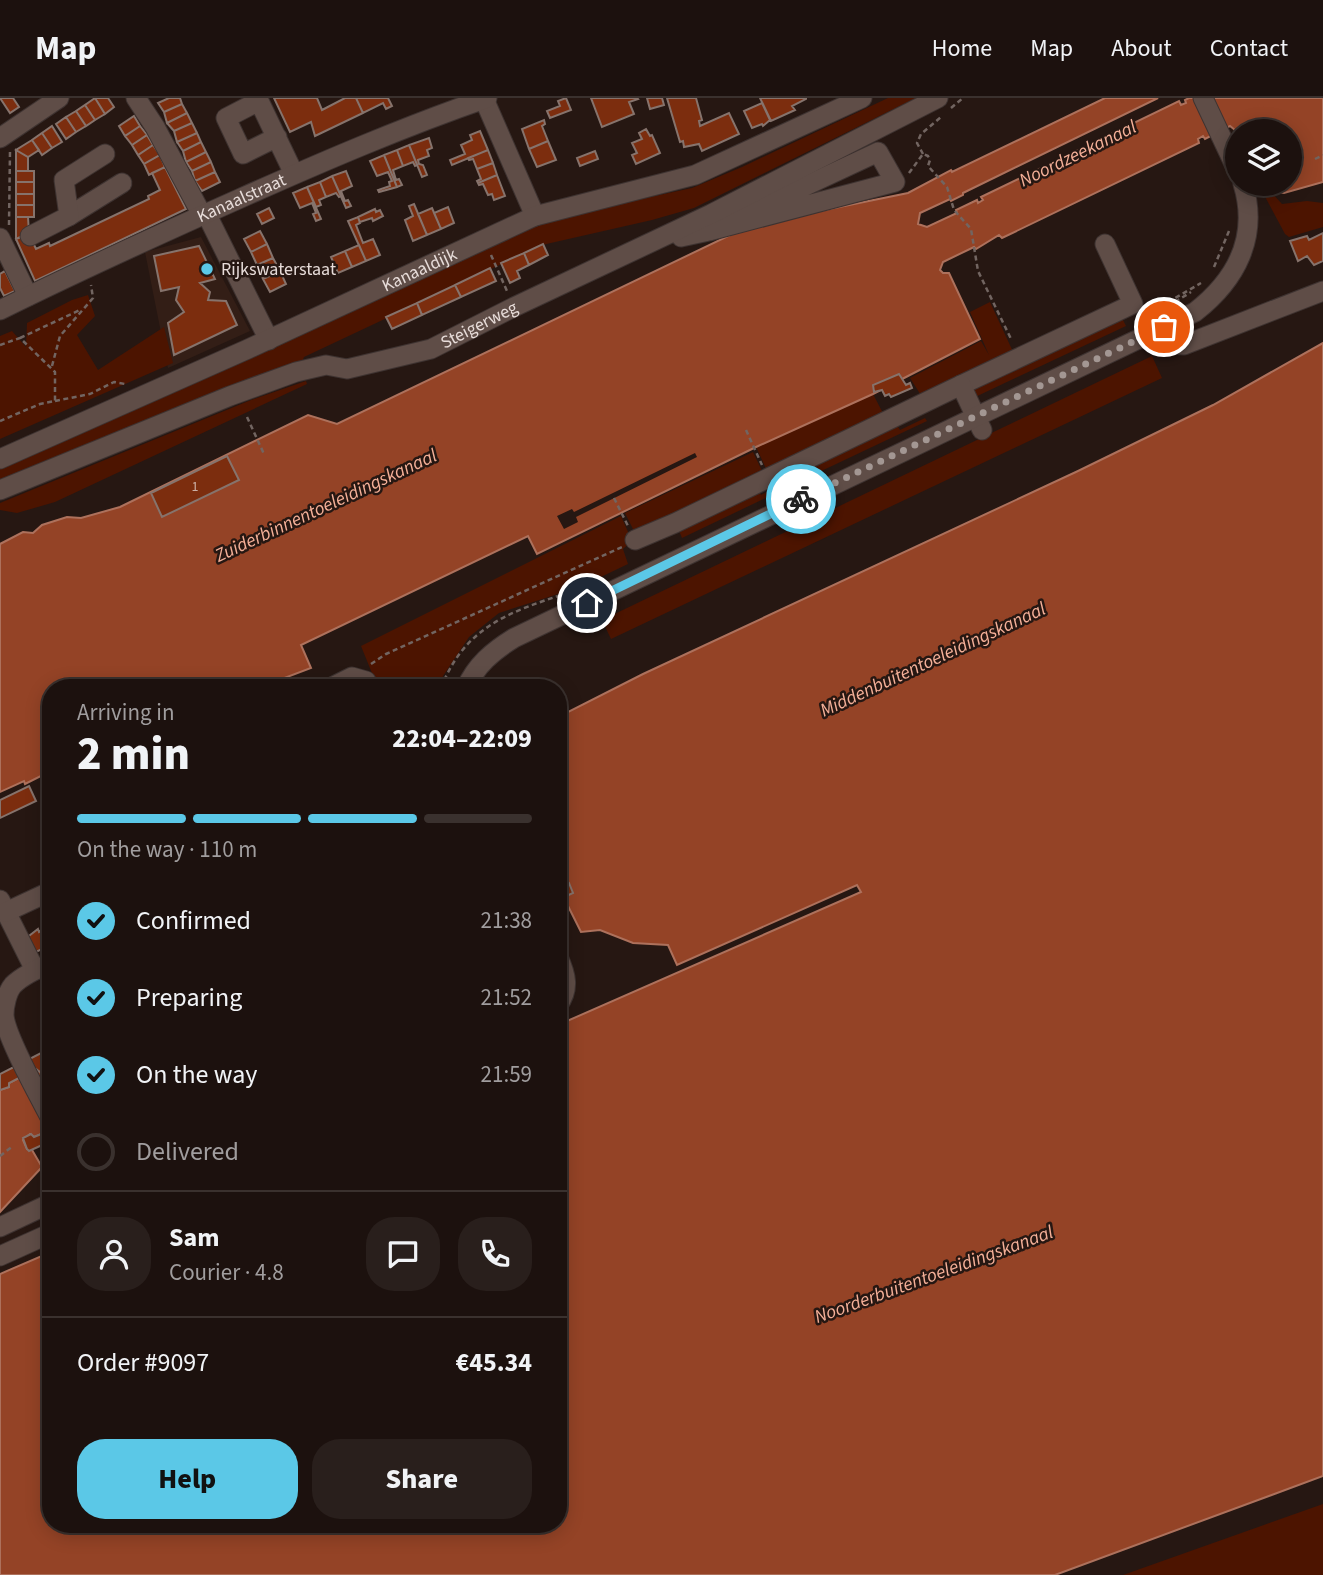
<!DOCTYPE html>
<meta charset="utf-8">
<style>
:root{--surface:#1c110e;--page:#291f1c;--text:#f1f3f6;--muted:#a09d9e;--line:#3a312e;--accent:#5bc8e7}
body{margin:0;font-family:"Source Sans 3",sans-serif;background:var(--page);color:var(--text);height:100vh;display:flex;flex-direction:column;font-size:26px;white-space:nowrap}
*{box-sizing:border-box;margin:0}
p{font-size:23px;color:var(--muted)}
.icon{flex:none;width:38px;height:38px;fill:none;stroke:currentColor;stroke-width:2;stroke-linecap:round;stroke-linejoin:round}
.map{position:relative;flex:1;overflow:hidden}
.drawer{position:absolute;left:42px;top:581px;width:525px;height:854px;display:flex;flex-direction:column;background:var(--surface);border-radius:28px;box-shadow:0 4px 18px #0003,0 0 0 2px var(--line)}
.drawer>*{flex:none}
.controls{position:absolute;left:1225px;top:21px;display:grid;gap:14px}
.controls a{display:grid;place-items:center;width:77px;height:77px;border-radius:50%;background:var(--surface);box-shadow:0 4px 18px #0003,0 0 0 2px var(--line);font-size:35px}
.pin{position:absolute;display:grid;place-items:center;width:60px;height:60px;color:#fff;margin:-30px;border:4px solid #fff;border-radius:50%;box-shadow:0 2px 7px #0007}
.courier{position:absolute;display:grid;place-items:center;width:70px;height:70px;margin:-35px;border:5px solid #5bc8e7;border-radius:50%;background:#fff;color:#222;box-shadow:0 2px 9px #0007}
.head em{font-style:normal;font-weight:800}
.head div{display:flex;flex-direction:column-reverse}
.head{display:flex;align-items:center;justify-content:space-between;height:119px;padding:0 35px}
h1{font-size:46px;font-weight:800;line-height:52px}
.bar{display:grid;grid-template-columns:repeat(4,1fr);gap:10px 7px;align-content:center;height:84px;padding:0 35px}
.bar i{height:9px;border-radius:5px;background:var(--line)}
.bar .active{background:var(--accent)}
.bar p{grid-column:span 4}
.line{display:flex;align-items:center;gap:18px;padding:0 35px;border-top:2px solid var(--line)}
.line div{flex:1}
.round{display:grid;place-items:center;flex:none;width:74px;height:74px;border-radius:28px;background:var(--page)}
ol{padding:0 35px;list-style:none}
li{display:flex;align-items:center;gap:21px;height:77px}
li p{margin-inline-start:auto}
li .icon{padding:7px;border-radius:50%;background:var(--accent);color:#111;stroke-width:4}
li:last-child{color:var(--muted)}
li i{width:38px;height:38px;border:4px solid var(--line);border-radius:50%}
.button{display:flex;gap:14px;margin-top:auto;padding:14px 35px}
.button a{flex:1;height:80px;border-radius:28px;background:var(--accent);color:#111;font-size:28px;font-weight:800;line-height:80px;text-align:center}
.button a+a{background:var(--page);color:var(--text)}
header{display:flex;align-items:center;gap:42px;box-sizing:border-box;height:98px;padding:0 35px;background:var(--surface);border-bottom:2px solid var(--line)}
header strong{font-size:33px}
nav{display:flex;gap:38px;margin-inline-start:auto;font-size:24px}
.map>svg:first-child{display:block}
</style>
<header>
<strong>Map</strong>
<nav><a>Home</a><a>Map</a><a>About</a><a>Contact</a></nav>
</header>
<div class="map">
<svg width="1323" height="1477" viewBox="0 0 1323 1477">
<rect width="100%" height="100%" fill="#261712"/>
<path fill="#331e16" d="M201 139 250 233 168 270 145 154Z"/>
<path fill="#4c1400" d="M888 0H916L694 110 652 122 542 147 304 259 301 266 0 386V371L280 246 552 120 692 90 742 69Z
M1261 91 1271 94 1282 106 1307 103 1323 105V129L1289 139 1285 136Z
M88 197 95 218 77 237 98 272 164 229 173 265 0 341V238L12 233 26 249 27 225 72 202Z
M990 204 1015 258 924 302 910 280 981 243 989 257 970 214Z
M1120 216 1126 228 971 301 970 288Z
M1152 258 1162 280 611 541 602 522Z
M306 283 307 286 55 404 17 415 0 412V405L251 302Z
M873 296 886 321 769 377 756 349Z
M925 320 927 323 777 394 771 383 895 324 900 332Z
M753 354 765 379 637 439 625 415Z
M758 391 761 397 772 391 774 396 682 440 678 430Z
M621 418 632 443 623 451 628 466 580 489 499 515 469 539 443 578 440 590H378L361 548Z
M1323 1406V1477H1123Z"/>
<path fill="#944326" stroke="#ad715c" stroke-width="2" d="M1105 0H1158L963 95V97L951 103 950 101 920 115 918 126 927 129 957 115 956 112 977 102 978 105 983 102 981 99 1179 3 1181 7 1186 5 1185 2 1189 0H1323V84L1284 95 1261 91 1257 86H1290V33H1237V51L1232 41 1235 32 1230 28 1205 41 1203 38 1198 41 1199 45 1002 140 999 137 976 151 974 149 943 164 940 172 943 175H949L980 241 873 296 756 349 537 456 528 438 301 547 311 570 258 590H51V673L25 686 24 683 0 694V446L23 434 33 435 42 427 67 419 81 420 120 409 308 317 337 326 751 127 908 95 951 72 952 74Z
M1323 245V1378L1055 1477H0V1176L51 1154V1426H558V927L861 794 857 787 677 867 668 847 633 845 600 832 581 834 563 798 567 795 562 784 558 783V619L643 576 1078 373 1213 307Z
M51 965V1032L34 1039 30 1036 23 1042 27 1051 32 1052 42 1069 0 1114V992L9 989V985L36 971 40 974 46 971V967Z"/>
<path fill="#261712" d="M695 355 697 359 576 419 578 424 564 431 557 418 572 411 574 414Z"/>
<path fill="#7c2d0e" stroke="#86736c" stroke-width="2" d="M0 0H13L19 9 10 15Z
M95 0H108L114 9 105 16Z
M95 0 105 16 95 22 85 7Z
M169 0H180L182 6 164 14 158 5Z
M274 0H317L322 12 345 0H356L363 15 315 38 311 24 290 34Z
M356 0H388L392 8 386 11 383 5 363 15Z
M566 0 571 12 550 20 547 13 560 8 558 3Z
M591 0H637L638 1 629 4 634 16 602 29Z
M647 0H662L664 7 650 11Z
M667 0H696L702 22 699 23 700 28 729 15 739 36 702 53 699 46 684 49 683 43 680 44Z
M760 0H806V1L792 8 795 12 771 23Z
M762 5 770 22 763 28 762 26 752 30 744 13Z
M182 6 187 15 167 25 164 14Z
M85 7 95 22 86 28 76 13Z
M76 13 86 28 76 34 66 19Z
M187 15 192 25 174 33 167 25Z
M134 18 140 28 125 38 119 28Z
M66 19 76 34 66 41 56 26Z
M544 22 545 26 542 28 548 43 529 51 522 31Z
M192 25 197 35 177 44 174 33Z
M52 28 62 44 52 50 42 35Z
M140 28 147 37 132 47 125 38Z
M646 31 650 38 652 37 660 55 636 66 632 57 637 55 632 45 642 41 639 35Z
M480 33 488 52 452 67 450 62 465 56 461 47 472 42 470 37Z
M42 35 52 50 42 57 32 42Z
M197 35 201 44 183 53 177 44Z
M147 37 153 47 138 57 132 47Z
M429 40 432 50 427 52 429 58 418 62 419 66 423 67 427 77 422 79 409 47Z
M32 42 39 52 28 59 16 52Z
M548 43 556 62 537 69 529 51Z
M201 44 206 54 186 64 183 53Z
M153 47 160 57 144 66 138 57Z
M409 47 417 67 415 68 413 64 403 68 397 52Z
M16 52 28 59V73H16Z
M397 52 403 68 393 72 396 82 399 81 402 87 397 89 384 57Z
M488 52 493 65 477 71 473 61 469 62 468 60Z
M595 53 598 61 580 68 577 60Z
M206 54 211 64 192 73 186 64Z
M160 57 165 69 149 77 144 66Z
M384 57 397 89 379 94 378 92 390 88 389 84 392 83 388 74 377 78 370 63Z
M211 64 215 74 195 83 192 73Z
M493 65 497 77 478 85 477 83 481 81 477 71Z
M165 69 186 111 35 183 16 141 29 136 36 151 49 145 50 148 149 101 148 98 160 92 152 75Z
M16 73H34V84H16Z
M346 73 352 88 341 93 345 103 348 102 351 108 346 110 332 78Z
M215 74 220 84 202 93 195 83Z
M497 77 505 98 494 102 492 96 488 97 483 86 479 87 478 85Z
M332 78 341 98 339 99 336 95 326 99 320 84Z
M16 84H34V96H16Z
M320 84 326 99 319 102 321 107 316 109 307 89Z
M307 89 321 121 316 123 313 116 316 115 312 105 300 110 293 95Z
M16 96H34V107H16Z
M414 106 427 137 413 143 405 122 413 118 409 108Z
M16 107H34V119H16Z
M448 109 454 125 441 131 434 115Z
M269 110 274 120 262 126 257 116Z
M432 110 441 131 427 137 418 116Z
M375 111 376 114 380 112 383 118 373 123 372 120 360 124 358 119Z
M16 119H28L29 135 16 141Z
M358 119 360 125 356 127 363 145 373 141 380 157 366 163 348 123Z
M260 133 267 146 251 154 244 141Z
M1323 135V163L1314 167 1307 158 1298 163 1290 143 1307 138 1309 142Z
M267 146 273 160 257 167 251 154Z
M543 146 548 157 529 167 524 155Z
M359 147 366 163 352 169 345 153Z
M199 148 215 181 200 185 210 194 208 202 226 203 237 227 174 257 168 225 184 214 176 202 179 189 161 193 154 158Z
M345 153 352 169 338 175 331 159Z
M524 155 529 167 517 173 520 180 510 185 501 165Z
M273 160 280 173 263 181 257 167Z
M490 170 496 183 461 199 455 187Z
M5 173 15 193 4 198 0 190V176Z
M280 173 286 186 270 194 263 181Z
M455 187 461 199 422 217 417 205Z
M417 205 422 217 392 231 386 219Z
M899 276 906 287 910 285 912 290 891 299 889 296 885 298 882 292 874 294 873 287Z
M227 358 239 382 162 419 151 395Z
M29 688 36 703 0 720V702Z
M569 785 573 795 558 802V790Z
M38 831 39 834 43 832 50 847 32 856 25 841Z
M51 950V965L46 967V971L40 974 36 971 9 985V989L0 992V976Z
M51 1032V1043L29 1053 27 1051 23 1040 31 1036 34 1039Z"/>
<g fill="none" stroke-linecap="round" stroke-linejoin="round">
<g stroke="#3e3331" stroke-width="21">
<g id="minor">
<path d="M136 0 155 29 202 117"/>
<path d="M1203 0 1237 72"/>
<path d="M484 1 535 118"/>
<path d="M277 39 243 56 226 20 259 3 294 76"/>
<path d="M0 40 59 0"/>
<path d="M206 115 269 242"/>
<path d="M69 118 122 85"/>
<path d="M30 138 69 118 64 82 105 56"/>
<path d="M681 139 709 133 895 84 878 54 709 133"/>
<path d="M0 140 28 198"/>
<path id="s1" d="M0 212C79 173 160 136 241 100 322 64 403 29 487 0"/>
<path d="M1164 229C1169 239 1171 247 1184 247L1323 193"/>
<path d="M961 287 1133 206 1105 146"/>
<path id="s2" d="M0 361 248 251 535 118 695 77 862 0"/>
<path id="s3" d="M0 392 230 298 296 274 326 267 347 271 431 251 514 209 711 116 938 0"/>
<path d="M635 442 675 425 961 287 982 332"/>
<path d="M330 590 352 579 366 583 369 590"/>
<path d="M466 590C476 567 493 553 514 540L1195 214C1236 182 1259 139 1243 86"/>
<path d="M0 802 35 872"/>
<path d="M6 814 51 793"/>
<path d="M558 859C566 876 570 891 558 907"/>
<path d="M51 865C39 870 23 877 13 887 7 894 4 908 4 917 5 937 40 1000 51 1021"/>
<path d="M0 1129 51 1105"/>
<path d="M0 1158 51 1135"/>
</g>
</g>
<path stroke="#726561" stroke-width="2.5" stroke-dasharray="5 3.5" stroke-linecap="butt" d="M951 10 963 0
M923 56 917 45 921 36 941 19
M1315 61 1323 57
M909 75 923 56 928 58 930 62 928 68 947 89 954 112 971 131 978 173 1012 243
M9 127 10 53
M491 157 507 193
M1214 169 1229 133
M1175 204 1191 194
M1146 217 1201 185
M20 240 80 212
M0 247 20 240 55 274V303L40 306 0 323
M52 268 60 238 93 200 91 187
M55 303 90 296 114 284 125 286
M247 319 264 356
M746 332 762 367
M614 400 628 428
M371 566 386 556 622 449
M441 590C465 528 510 514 567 495
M0 1058 13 1048"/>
<use href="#minor" stroke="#5f4d47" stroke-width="19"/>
</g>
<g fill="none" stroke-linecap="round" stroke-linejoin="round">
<path stroke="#a39793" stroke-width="7" stroke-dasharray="0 12.6" d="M801 401 1164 229"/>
<path stroke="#5bc8e7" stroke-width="9" d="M587 505 801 401"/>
</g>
<circle fill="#5bc8e7" stroke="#261712" stroke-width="2.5" cx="207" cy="171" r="7"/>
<g text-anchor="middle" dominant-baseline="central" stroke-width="5" stroke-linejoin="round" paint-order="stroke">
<g font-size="14" fill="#ccb0a6">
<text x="195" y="389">1</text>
</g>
<g font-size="18" fill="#e7dcd9" stroke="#261712">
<text stroke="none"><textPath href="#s1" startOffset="266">Kanaalstraat</textPath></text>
<text stroke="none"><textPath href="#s2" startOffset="460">Kanaaldijk</textPath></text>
<text stroke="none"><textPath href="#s3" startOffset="511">Steigerweg</textPath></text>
</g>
<g font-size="18" fill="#e7dcd9" stroke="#261712" text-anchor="start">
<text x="221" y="171">Rijkswaterstaat</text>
</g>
<g font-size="19" font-style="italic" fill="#f5b098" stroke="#261712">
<text transform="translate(1078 56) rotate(-26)">Noordzeekanaal</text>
<text transform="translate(326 408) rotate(-25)">Zuiderbinnentoeleidingskanaal</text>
<text transform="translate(933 562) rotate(-25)">Middenbuitentoeleidingskanaal</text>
<text transform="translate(934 1177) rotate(-20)">Noorderbuitentoeleidingskanaal</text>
</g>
</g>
</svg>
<div class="controls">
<a><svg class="icon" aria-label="layers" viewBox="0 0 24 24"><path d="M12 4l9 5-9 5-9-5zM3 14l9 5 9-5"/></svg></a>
</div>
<div class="pin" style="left:1164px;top:229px;background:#ea580c"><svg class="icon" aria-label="bag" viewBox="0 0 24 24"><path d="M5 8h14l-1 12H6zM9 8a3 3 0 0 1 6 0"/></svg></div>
<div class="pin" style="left:587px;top:505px;background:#1f2937"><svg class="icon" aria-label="home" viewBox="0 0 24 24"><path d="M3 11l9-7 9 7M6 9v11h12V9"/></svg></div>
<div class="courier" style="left:801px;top:401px"><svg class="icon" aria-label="bike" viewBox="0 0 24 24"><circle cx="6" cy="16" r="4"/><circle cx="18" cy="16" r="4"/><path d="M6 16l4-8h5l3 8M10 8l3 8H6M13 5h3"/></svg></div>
<section class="drawer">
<div class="head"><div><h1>2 min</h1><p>Arriving in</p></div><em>22:04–22:09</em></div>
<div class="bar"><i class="active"></i><i class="active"></i><i class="active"></i><i></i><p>On the way · 110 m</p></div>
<ol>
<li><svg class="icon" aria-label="check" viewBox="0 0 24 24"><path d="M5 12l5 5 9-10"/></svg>Confirmed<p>21:38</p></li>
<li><svg class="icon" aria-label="check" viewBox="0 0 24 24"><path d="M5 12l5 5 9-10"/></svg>Preparing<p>21:52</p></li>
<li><svg class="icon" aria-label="check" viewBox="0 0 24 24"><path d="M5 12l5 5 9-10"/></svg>On the way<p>21:59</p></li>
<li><i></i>Delivered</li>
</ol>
<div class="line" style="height:126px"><a class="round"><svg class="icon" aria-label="person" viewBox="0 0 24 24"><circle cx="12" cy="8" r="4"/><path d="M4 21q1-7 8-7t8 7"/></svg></a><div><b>Sam</b><p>Courier · 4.8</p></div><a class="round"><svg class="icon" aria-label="chat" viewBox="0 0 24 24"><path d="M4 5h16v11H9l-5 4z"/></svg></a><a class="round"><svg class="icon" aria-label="phone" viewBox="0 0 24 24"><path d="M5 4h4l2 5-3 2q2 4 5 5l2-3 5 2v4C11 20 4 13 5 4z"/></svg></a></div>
<div class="line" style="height:91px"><div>Order #9097</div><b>€45.34</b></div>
<div class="button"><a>Help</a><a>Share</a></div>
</section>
</div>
